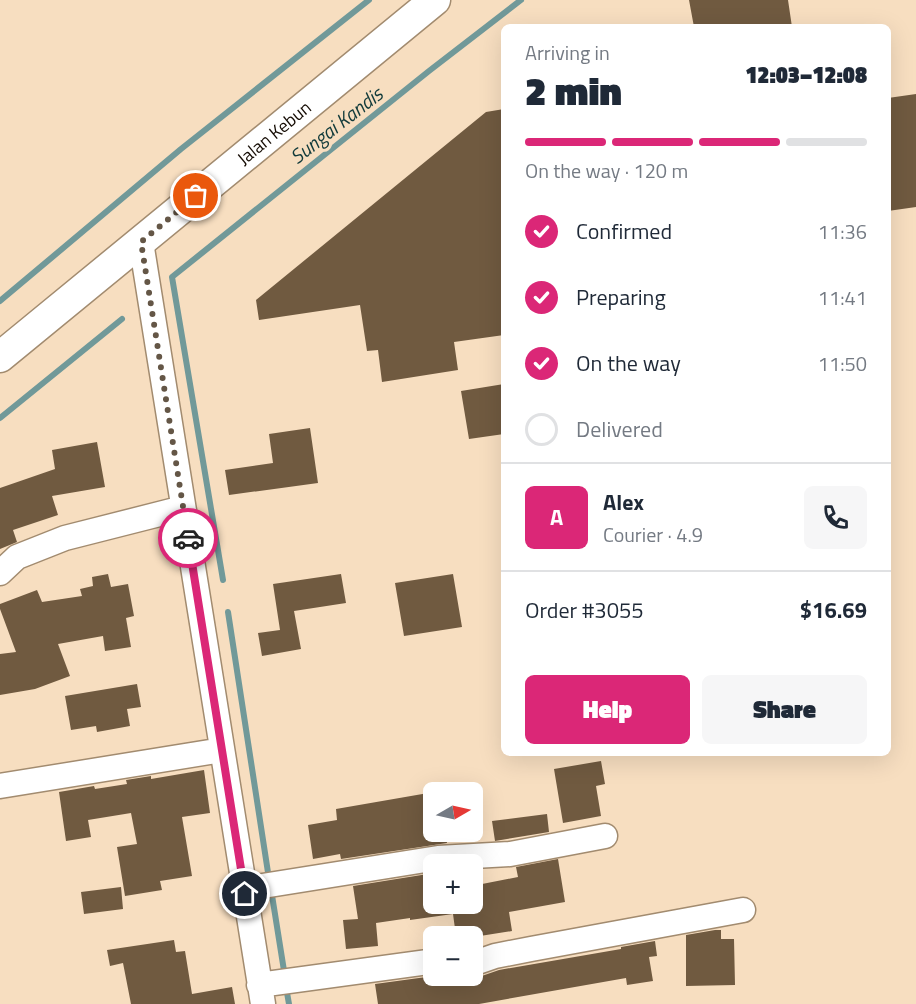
<!DOCTYPE html>
<meta charset="utf-8">
<style>
:root{--surface:#fff;--page:#f6f6f7;--text:#1f2937;--muted:#747a83;--line:#e0e1e3;--accent:#db2777}
body{margin:0;font-family:"Titillium Web",sans-serif;background:var(--page);color:var(--text);height:100vh;display:flex;flex-direction:column;font-size:22px;white-space:nowrap}
*{box-sizing:border-box;margin:0}
p{font-size:20px;color:var(--muted)}
.icon{flex:none;width:33px;height:33px;fill:none;stroke:currentColor;stroke-width:2;stroke-linecap:round;stroke-linejoin:round}
.map{position:relative;flex:1;overflow:hidden}
.drawer{position:absolute;left:501px;top:24px;width:390px;height:732px;display:flex;flex-direction:column;background:var(--surface);border-radius:9px;box-shadow:0 6px 24px #0002}
.drawer>*{flex:none}
.needle{width:39px;rotate:81deg}
.controls{position:absolute;left:423px;top:782px;display:grid;gap:12px}
.controls a{display:grid;place-items:center;width:60px;height:60px;border-radius:9px;background:var(--surface);box-shadow:0 6px 24px #0002;font-size:30px}
.pin{position:absolute;display:grid;place-items:center;width:51px;height:51px;color:#fff;margin:-26px;border:3px solid #fff;border-radius:50%;box-shadow:0 2px 6px #0007}
.courier{position:absolute;display:grid;place-items:center;width:60px;height:60px;margin:-30px;border:4px solid #db2777;border-radius:50%;background:#fff;color:#222;box-shadow:0 2px 8px #0007}
.headline em{font-style:normal;font-weight:800}
.headline div{display:flex;flex-direction:column-reverse}
.headline{display:flex;align-items:center;justify-content:space-between;height:102px;padding:0 24px}
h1{font-size:39px;font-weight:800;line-height:45px}
.bar{display:grid;grid-template-columns:repeat(4,1fr);gap:9px 6px;align-content:center;height:72px;padding:0 24px}
.bar i{height:8px;border-radius:4px;background:var(--line)}
.bar .active{background:var(--accent)}
.bar p{grid-column:span 4}
.line{display:flex;align-items:center;gap:15px;padding:0 24px;border-top:2px solid var(--line)}
.line div{flex:1}
.round{display:grid;place-items:center;flex:none;width:63px;height:63px;border-radius:9px;background:var(--page)}
ol{padding:0 24px;list-style:none}
li{display:flex;align-items:center;gap:18px;height:66px}
li p{margin-inline-start:auto}
li .icon{padding:6px;border-radius:50%;background:var(--accent);color:#fff;stroke-width:4}
li:last-child{color:var(--muted)}
li i{width:33px;height:33px;border:3px solid var(--line);border-radius:50%}
.action{display:flex;gap:12px;margin-top:auto;padding:12px 24px}
.action a{flex:1;height:69px;border-radius:9px;background:var(--accent);color:#fff;font-size:24px;font-weight:800;line-height:69px;text-align:center}
.action a+a{background:var(--page);color:var(--text)}
.map>svg:first-child{display:block}
</style>
<div class="map">
<svg width="916" height="1004" viewBox="0 0 916 1004">
<rect width="100%" height="100%" fill="#f7dec0"/>
<g fill="none" stroke-linecap="round" stroke-linejoin="round">
<path stroke="#719999" stroke-width="6" d="M0 301 181 149 369 0
M0 418 122 319
M223 580 172 277 429 71 521 0
M228 612 269 879
M271 889 285 977
M286 987 289 1004"/>
</g>
<path fill="#705a40" d="M689 0H788L792 27H694Z
M916 94V207L888 211V98Z
M504 109V335L454 342 458 370 382 382 378 350 367 351 360 305 259 320 256 300 486 112Z
M504 384V434L469 439 461 391Z
M310 428 318 483 229 495 225 470 273 463 269 434Z
M97 442 105 487 52 496 58 515 13 530 17 542 0 549V488L55 469 52 450Z
M108 574 111 587 128 584 134 616 126 618 131 647 105 651 103 636 58 644 70 676 35 689 0 695V654L16 652 0 609V604L37 590 42 602 82 596 80 589 93 586 92 577Z
M341 574 346 603 294 611 301 649 262 656 258 633 280 630 273 584Z
M453 574 462 627 404 636 395 583Z
M137 684 141 707 127 709 130 726 97 732 96 726 71 730 65 696Z
M601 761 605 784 596 786 601 816 563 823 554 769Z
M204 770 210 813 182 817 192 876 160 881 162 890 125 896 117 847 137 844 131 813 88 820 91 837 66 841 59 792 94 786 95 789 127 784 126 780 151 776V779Z
M434 792V831H445L447 843 341 859 340 854 313 859 308 825 337 820 336 809Z
M547 814 549 832 495 841 492 821Z
M558 859 565 902 509 912 512 931 480 936H456L453 914 410 920V918L376 923 378 946 346 949 343 920 358 919 353 886 434 873V903H472V886L518 877 516 867Z
M121 887 123 909 84 914 81 892Z
M715 930H721V939H734L735 985 686 986V935Z
M174 940 176 952 185 951 192 994 232 987 235 1004H131L123 963 110 966 107 950Z
M655 941 657 956 649 957 653 981 627 985 626 978 479 1004H378L375 984 441 975H463L469 978H476L499 970 621 949V947Z"/>
<g fill="none" stroke-linecap="round" stroke-linejoin="round">
<g stroke="#a28b6f" stroke-width="27">
<path id="minor" d="M141 242 263 1004
M0 573 17 557 65 538 183 508
M0 786 222 750
M244 889 438 858 510 854 605 836
M472 964 495 956 531 949 743 910
M259 985 428 962 434 963"/>
</g>
<g stroke="#a28b6f" stroke-width="33">
<g id="major">
<path id="s1" d="M0 357 435 0"/>
</g>
</g>
<use href="#minor" stroke="#fff" stroke-width="24"/>
<use href="#major" stroke="#fff" stroke-width="30"/>
</g>
<g fill="none" stroke-linecap="round" stroke-linejoin="round">
<path stroke="#645646" stroke-width="6" stroke-dasharray="0 10.8" d="M188 538 141 242 196 196"/>
<path stroke="#db2777" stroke-width="8" d="M188 538 245 894"/>
</g>
<g text-anchor="middle" dominant-baseline="central" stroke-width="6" stroke-linejoin="round" paint-order="stroke">
<g font-size="18" fill="#150c04" stroke="#f7dec0">
<text stroke="none"><textPath href="#s1" startOffset="354">Jalan Kebun</textPath></text>
</g>
<g font-size="20" font-style="italic" fill="#113a3a" stroke="#f7dec0">
<text transform="translate(336 125) rotate(-38)">Sungai Kandis</text>
</g>
</g>
</svg>
<div class="controls">
<a><svg class="needle" viewBox="-14 -14 28 28"><path d="M0-13l5 13h-10z" fill="#e53935"/><path d="M0 13l5-13h-10z" fill="#747a83"/></svg></a>
<a>+</a>
<a>−</a>
</div>
<div class="pin" style="left:196px;top:196px;background:#ea580c"><svg class="icon" aria-label="bag" viewBox="0 0 24 24"><path d="M5 8h14l-1 12H6zM9 8a3 3 0 0 1 6 0"/></svg></div>
<div class="pin" style="left:245px;top:894px;background:#1f2937"><svg class="icon" aria-label="home" viewBox="0 0 24 24"><path d="M3 11l9-7 9 7M6 9v11h12V9"/></svg></div>
<div class="courier" style="left:188px;top:538px"><svg class="icon" aria-label="car" viewBox="0 0 24 24"><path d="M5 17H2v-5l4-1 3-4h7l3 4 3 1v5h-3M9 17h6M6 11h13"/><circle cx="7" cy="17" r="2"/><circle cx="17" cy="17" r="2"/></svg></div>
<section class="drawer">
<div class="headline"><div><h1>2 min</h1><p>Arriving in</p></div><em>12:03–12:08</em></div>
<div class="bar"><i class="active"></i><i class="active"></i><i class="active"></i><i></i><p>On the way · 120 m</p></div>
<ol>
<li><svg class="icon" aria-label="check" viewBox="0 0 24 24"><path d="M5 12l5 5 9-10"/></svg>Confirmed<p>11:36</p></li>
<li><svg class="icon" aria-label="check" viewBox="0 0 24 24"><path d="M5 12l5 5 9-10"/></svg>Preparing<p>11:41</p></li>
<li><svg class="icon" aria-label="check" viewBox="0 0 24 24"><path d="M5 12l5 5 9-10"/></svg>On the way<p>11:50</p></li>
<li><i></i>Delivered</li>
</ol>
<div class="line" style="height:108px"><b class="round" style="background:var(--accent);color:#fff">A</b><div><b>Alex</b><p>Courier · 4.9</p></div><a class="round"><svg class="icon" aria-label="phone" viewBox="0 0 24 24"><path d="M5 4h4l2 5-3 2q2 4 5 5l2-3 5 2v4C11 20 4 13 5 4z"/></svg></a></div>
<div class="line" style="height:78px"><div>Order #3055</div><b>$16.69</b></div>
<div class="action"><a>Help</a><a>Share</a></div>
</section>
</div>
